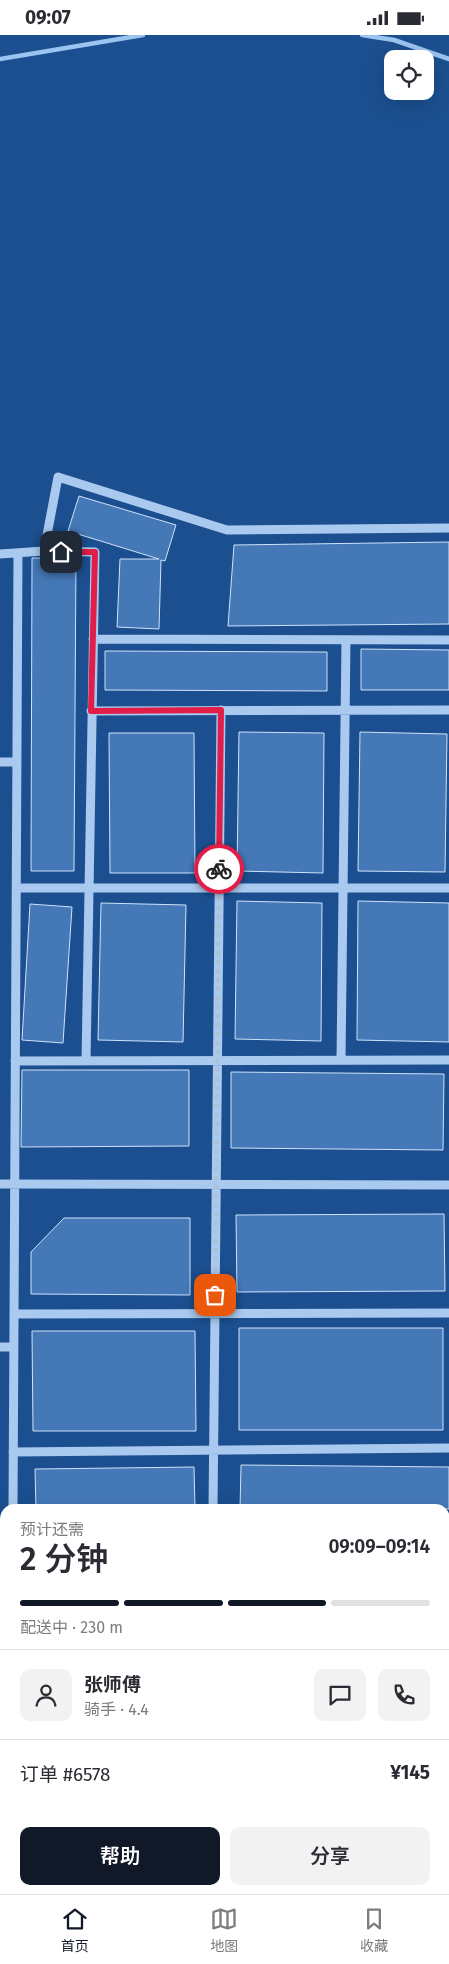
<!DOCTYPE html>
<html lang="zh">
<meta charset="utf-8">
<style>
:root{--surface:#fff;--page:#f2f2f3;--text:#2b2b33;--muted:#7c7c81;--line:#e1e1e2;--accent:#111827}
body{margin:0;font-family:"Fira Sans","Noto Sans SC",sans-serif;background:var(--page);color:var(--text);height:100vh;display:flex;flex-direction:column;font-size:19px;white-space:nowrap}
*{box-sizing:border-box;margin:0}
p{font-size:16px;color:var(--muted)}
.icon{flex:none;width:28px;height:28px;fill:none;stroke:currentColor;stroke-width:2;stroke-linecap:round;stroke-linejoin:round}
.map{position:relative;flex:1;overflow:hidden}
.details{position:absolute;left:0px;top:1469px;width:450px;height:391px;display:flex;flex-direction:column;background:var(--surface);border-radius:15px 15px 0 0;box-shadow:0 5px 20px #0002}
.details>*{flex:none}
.fabs{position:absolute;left:384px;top:15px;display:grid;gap:10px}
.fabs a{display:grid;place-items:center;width:50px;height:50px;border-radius:10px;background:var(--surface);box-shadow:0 5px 20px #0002;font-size:25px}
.pin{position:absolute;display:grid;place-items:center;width:42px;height:42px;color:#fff;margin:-21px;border-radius:10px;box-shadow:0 2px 8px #0006}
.courier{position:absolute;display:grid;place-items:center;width:50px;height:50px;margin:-25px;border:4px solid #e11d48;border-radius:50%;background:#fff;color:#222;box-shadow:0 1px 6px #0007}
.headline em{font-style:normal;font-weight:600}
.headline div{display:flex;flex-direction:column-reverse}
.headline{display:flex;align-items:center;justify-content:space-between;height:85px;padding:0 20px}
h1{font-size:32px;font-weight:600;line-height:38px}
.bar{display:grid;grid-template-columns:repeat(4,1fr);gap:8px 5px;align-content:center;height:60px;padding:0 20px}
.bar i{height:6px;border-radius:4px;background:var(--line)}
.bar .on{background:var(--accent)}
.bar p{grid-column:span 4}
.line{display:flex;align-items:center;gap:12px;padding:0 20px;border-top:1px solid var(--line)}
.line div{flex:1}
.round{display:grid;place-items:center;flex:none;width:52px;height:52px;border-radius:10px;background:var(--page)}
.action{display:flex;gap:10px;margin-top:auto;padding:10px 20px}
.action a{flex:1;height:58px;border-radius:10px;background:var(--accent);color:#fff;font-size:20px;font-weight:600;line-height:58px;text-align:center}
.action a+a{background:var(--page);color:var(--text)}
.status{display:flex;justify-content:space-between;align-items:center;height:35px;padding:0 25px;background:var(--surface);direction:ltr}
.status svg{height:14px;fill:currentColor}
.tabs{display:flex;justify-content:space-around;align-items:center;height:70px;border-top:1px solid var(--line);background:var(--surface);font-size:14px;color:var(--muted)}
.tabs a{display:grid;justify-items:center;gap:2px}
.tabs .on{color:var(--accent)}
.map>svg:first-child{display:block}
</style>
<div class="status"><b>09:07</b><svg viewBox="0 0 49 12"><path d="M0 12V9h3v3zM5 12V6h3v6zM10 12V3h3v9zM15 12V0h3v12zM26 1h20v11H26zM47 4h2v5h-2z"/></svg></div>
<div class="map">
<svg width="449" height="1859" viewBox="0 0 449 1859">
<rect width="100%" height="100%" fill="#1b4f8f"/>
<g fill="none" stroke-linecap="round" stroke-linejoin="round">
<path stroke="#9cc4f0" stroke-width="4.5" d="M362 0 394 5 449 24
M0 24 143 0"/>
</g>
<path fill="#4478b7" stroke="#cfe3fa" d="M79 461 176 490 165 526 161 525 159 594 117 592 120 524H159L68 496Z
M449 507V589L228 591 234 510Z
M32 523H76L74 836H31Z
M361 614 449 615V655H361Z
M105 616 327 617V656L105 655Z
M239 697 324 698 323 838 237 836Z
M360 697 447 699 445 837 358 836Z
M109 698H194L195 838H110Z
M237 866 322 868 321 1006 235 1004Z
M358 866 449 868V1007L357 1005Z
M101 868 186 870 183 1007 98 1005Z
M30 869 72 872 63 1008 22 1005Z
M22 1035H189V1111L21 1112Z
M231 1037 444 1039 443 1115 231 1113Z
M444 1179 445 1256 237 1257 236 1180Z
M64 1183H190V1260L31 1259V1217Z
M239 1293H443V1395H239Z
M32 1296H195L196 1396H33Z
M241 1430 449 1432V1474H240Z
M194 1432 195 1474H36L35 1434Z"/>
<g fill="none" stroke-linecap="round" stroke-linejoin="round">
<path stroke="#a9c9ee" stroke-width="9" d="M44 516 95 517 86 1026
M0 519 44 516 58 442 227 495 449 493
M93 604 449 605
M91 676 449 675
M0 727H17
M17 853H449
M341 1025 346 605
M15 1026 449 1025
M0 1149 449 1150
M14 1279 449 1278
M0 1312H14
M13 1417 449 1413
M13 1474 18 518
M213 1474 221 675
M445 1533H449
M0 1535H5
M11 1859V1855"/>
</g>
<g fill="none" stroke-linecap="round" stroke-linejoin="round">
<path stroke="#afc1d8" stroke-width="5" stroke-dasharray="0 9" d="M215 1260 219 834"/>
<path stroke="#e11d48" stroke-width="6" d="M61 517H95L91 676 221 675 219 834"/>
</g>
</svg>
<div class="fabs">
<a><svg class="icon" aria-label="locate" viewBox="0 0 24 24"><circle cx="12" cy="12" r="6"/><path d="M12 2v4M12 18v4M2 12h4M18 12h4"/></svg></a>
</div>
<div class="pin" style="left:215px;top:1260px;background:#ea580c"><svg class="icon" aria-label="bag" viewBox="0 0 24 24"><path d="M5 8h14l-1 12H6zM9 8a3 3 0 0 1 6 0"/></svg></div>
<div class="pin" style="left:61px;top:517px;background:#1f2937"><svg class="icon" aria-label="home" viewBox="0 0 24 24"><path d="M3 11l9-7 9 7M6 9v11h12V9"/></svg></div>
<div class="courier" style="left:219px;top:834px"><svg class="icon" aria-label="bike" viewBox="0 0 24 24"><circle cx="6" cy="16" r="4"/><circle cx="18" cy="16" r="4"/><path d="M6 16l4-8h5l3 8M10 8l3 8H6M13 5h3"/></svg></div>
<section class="details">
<div class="headline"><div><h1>2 分钟</h1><p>预计还需</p></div><em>09:09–09:14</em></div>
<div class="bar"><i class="on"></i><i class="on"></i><i class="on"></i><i></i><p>配送中 · 230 m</p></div>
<div class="line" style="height:90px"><a class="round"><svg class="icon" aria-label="person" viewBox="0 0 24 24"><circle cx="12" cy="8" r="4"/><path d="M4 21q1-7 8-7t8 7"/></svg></a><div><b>张师傅</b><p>骑手 · 4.4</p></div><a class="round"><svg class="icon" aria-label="chat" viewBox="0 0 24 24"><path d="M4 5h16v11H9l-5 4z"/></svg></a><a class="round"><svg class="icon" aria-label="phone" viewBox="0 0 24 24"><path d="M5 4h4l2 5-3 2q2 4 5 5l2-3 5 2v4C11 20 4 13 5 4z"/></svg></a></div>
<div class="line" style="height:65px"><div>订单 #6578</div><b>¥145</b></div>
<div class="action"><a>帮助</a><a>分享</a></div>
</section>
</div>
<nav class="tabs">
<a class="on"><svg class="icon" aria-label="home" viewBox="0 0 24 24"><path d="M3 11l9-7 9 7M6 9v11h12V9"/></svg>首页</a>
<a><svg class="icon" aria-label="map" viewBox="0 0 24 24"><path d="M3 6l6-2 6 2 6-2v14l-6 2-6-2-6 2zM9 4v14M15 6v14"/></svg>地图</a>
<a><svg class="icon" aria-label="saved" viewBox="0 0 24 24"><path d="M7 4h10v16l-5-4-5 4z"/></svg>收藏</a>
</nav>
